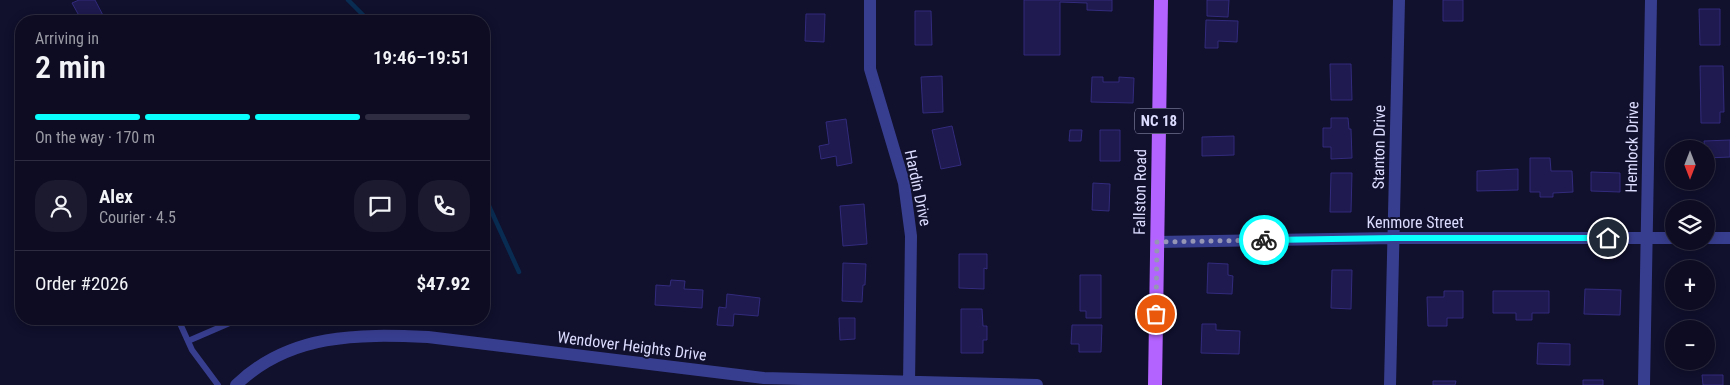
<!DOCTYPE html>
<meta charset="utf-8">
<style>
:root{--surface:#0d0c22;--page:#1b1a2f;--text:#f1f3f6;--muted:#9a9ba5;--line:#2d2c40;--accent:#08fffd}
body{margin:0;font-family:"Roboto Condensed",sans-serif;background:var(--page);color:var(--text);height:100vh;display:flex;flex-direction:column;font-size:19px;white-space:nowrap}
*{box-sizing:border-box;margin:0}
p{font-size:16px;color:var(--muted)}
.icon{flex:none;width:28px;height:28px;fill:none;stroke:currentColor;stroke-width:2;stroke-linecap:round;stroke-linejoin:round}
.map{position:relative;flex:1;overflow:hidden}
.sheet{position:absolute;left:15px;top:15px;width:475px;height:310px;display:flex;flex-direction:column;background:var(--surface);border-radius:20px;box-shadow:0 2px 12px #0003,0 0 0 1px var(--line)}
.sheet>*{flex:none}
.needle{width:32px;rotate:180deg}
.tools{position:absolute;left:1665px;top:140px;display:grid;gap:10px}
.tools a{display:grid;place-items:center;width:50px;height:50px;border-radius:50%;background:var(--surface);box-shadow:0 2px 12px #0003,0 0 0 1px var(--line);font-size:25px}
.pin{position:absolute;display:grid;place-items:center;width:42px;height:42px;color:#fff;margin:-21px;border:2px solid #fff;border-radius:50%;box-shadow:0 1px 5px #0007}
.courier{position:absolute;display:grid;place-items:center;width:50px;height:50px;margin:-25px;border:4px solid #08fffd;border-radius:50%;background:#fff;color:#222;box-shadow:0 1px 6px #0007}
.summary em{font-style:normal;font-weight:600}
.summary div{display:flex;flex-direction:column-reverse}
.summary{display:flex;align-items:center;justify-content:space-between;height:85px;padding:0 20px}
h1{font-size:32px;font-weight:600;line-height:38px}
.bar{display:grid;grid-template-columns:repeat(4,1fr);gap:8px 5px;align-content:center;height:60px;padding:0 20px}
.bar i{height:6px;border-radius:4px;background:var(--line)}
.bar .on{background:var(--accent)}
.bar p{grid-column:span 4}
.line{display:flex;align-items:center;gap:12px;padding:0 20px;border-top:1px solid var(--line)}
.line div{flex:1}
.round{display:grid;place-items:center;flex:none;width:52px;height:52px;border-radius:20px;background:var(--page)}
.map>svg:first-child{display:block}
</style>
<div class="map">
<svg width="1730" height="385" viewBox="0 0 1730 385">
<rect width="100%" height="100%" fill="#11102d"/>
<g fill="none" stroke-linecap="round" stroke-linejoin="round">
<path stroke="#092c52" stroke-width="4.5" d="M348 0 369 21
M484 195 519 272"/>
</g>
<path fill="#1f1a4f" stroke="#322b7d" d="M79 0H95L106 21H82L72 3Z
M1024 0H1112V11L1087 10V3L1060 2V55H1024Z
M1207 0H1229L1228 17 1207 16Z
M1443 0H1463V21H1443Z
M1699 9H1720V45H1700Z
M915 11H931L932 45H915Z
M806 14H825L824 42 805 41Z
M1206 20 1238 21 1237 42 1218 41V48H1205Z
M1330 64H1351L1352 100H1331Z
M1700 66H1723L1724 112H1720V123H1701Z
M942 76 943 112 923 113 921 77Z
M1092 77H1103V82H1119V77L1134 78 1133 103 1091 102Z
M1331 118H1348L1349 129H1351L1352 158 1331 159V147H1323V128H1331Z
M846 119 852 163 837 166 836 156 821 159 819 146 829 144 826 122Z
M952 126 961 165 941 169 932 130Z
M1070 130H1082L1081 141H1069Z
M1100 130H1120V161H1100Z
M1234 136V155L1202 156V137Z
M1730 140V157L1706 158 1704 141Z
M1530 158H1550L1551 171H1572L1573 192 1553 193V197H1540V192H1530Z
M1518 169V190L1477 191V171Z
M1591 172 1620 173V192L1591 191Z
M1331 173H1352L1351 212H1330Z
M1093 183 1110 184 1109 211 1092 210Z
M864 204 867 244 843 246 840 206Z
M959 254H987V269L984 268V289L959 288Z
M843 263 866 264 865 285H863L862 302 842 301Z
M1208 263 1228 264V275L1233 276 1232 294 1207 293Z
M1332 270H1352L1351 309 1331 308Z
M1080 275H1101V318H1086V311H1080Z
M671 280 685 281 684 289 703 290 702 308 655 305 656 285 670 286Z
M1585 289 1621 290 1620 315 1584 314Z
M1444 291H1463V318H1447V326H1428L1427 297H1444Z
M1493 291H1549V313H1532V320H1516V313H1493Z
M727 294 760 298 758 316 734 314 733 326 717 325 719 307 726 308Z
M961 309H982L983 326H987V340H983V353H961Z
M839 318H855V339L840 340Z
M1202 324H1216V330L1240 331 1239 354 1201 353Z
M1072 325H1102L1101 352H1079V344H1071Z
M1538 343 1570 344V365L1537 364Z
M1702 375H1723V385H1703Z
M1583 380H1603V385H1583Z
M1433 381H1456L1455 385H1433Z"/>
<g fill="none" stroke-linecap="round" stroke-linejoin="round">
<path stroke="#383e8f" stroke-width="6" d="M178 319 192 350 218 385
M188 341 232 322"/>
<path stroke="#383e8f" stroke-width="12" d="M870 0V69L904 183 911 236 909 385
M1706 238H1730
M1157 242 1394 238H1674
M236 385C290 333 358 334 428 337L764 378 1037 385
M1390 385 1399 0
M1644 385 1651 0"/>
<path stroke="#b363ff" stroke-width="14" d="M1155 385 1161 0"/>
</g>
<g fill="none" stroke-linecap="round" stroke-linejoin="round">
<path stroke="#9595b6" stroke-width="5" stroke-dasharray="0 9" d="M1156 314 1157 242 1264 240"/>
<path stroke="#08fffd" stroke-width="6" d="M1264 240 1394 238H1608"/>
</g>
<g text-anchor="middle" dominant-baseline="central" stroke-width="4" stroke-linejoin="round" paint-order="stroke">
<rect fill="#11102d" stroke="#9f9fc0" stroke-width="1" x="1135" y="108.5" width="48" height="25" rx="4"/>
<g font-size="15" font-weight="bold" fill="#dcdcff">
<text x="1159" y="121">NC 18</text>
</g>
<g font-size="16" fill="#dcdcff" stroke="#11102d">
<text transform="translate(1379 147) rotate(-89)">Stanton Drive</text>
<text transform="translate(1632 147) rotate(-89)">Hemlock Drive</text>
<text transform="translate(918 188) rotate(78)">Hardin Drive</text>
<text transform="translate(1140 192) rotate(-89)">Fallston Road</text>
<text x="1415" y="222">Kenmore Street</text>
<text transform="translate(632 346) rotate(7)">Wendover Heights Drive</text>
</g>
</g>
</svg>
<div class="tools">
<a><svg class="needle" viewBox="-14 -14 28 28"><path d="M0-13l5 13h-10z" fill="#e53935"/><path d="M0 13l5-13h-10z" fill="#9a9ba5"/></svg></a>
<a><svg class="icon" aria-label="layers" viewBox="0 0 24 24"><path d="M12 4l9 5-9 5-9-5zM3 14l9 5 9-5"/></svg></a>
<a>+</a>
<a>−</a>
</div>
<div class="pin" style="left:1156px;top:314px;background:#ea580c"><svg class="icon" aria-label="bag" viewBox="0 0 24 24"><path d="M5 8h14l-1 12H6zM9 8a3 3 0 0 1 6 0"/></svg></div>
<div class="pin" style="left:1608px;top:238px;background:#1f2937"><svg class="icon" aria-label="home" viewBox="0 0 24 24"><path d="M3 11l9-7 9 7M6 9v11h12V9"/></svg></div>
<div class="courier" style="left:1264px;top:240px"><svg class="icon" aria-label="bike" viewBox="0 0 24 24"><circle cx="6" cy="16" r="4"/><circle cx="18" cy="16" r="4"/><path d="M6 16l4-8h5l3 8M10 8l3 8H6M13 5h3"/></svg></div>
<section class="sheet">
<div class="summary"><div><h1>2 min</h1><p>Arriving in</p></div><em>19:46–19:51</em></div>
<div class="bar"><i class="on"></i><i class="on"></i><i class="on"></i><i></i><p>On the way · 170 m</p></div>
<div class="line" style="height:90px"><a class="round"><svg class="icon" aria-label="person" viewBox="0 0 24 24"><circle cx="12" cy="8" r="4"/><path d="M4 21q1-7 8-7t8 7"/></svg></a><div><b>Alex</b><p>Courier · 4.5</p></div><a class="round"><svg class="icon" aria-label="chat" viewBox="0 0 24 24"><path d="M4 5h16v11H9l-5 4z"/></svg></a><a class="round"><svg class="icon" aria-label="phone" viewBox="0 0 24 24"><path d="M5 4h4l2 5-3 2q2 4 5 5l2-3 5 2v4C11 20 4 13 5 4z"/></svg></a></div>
<div class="line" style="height:65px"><div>Order #2026</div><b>$47.92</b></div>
</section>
</div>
